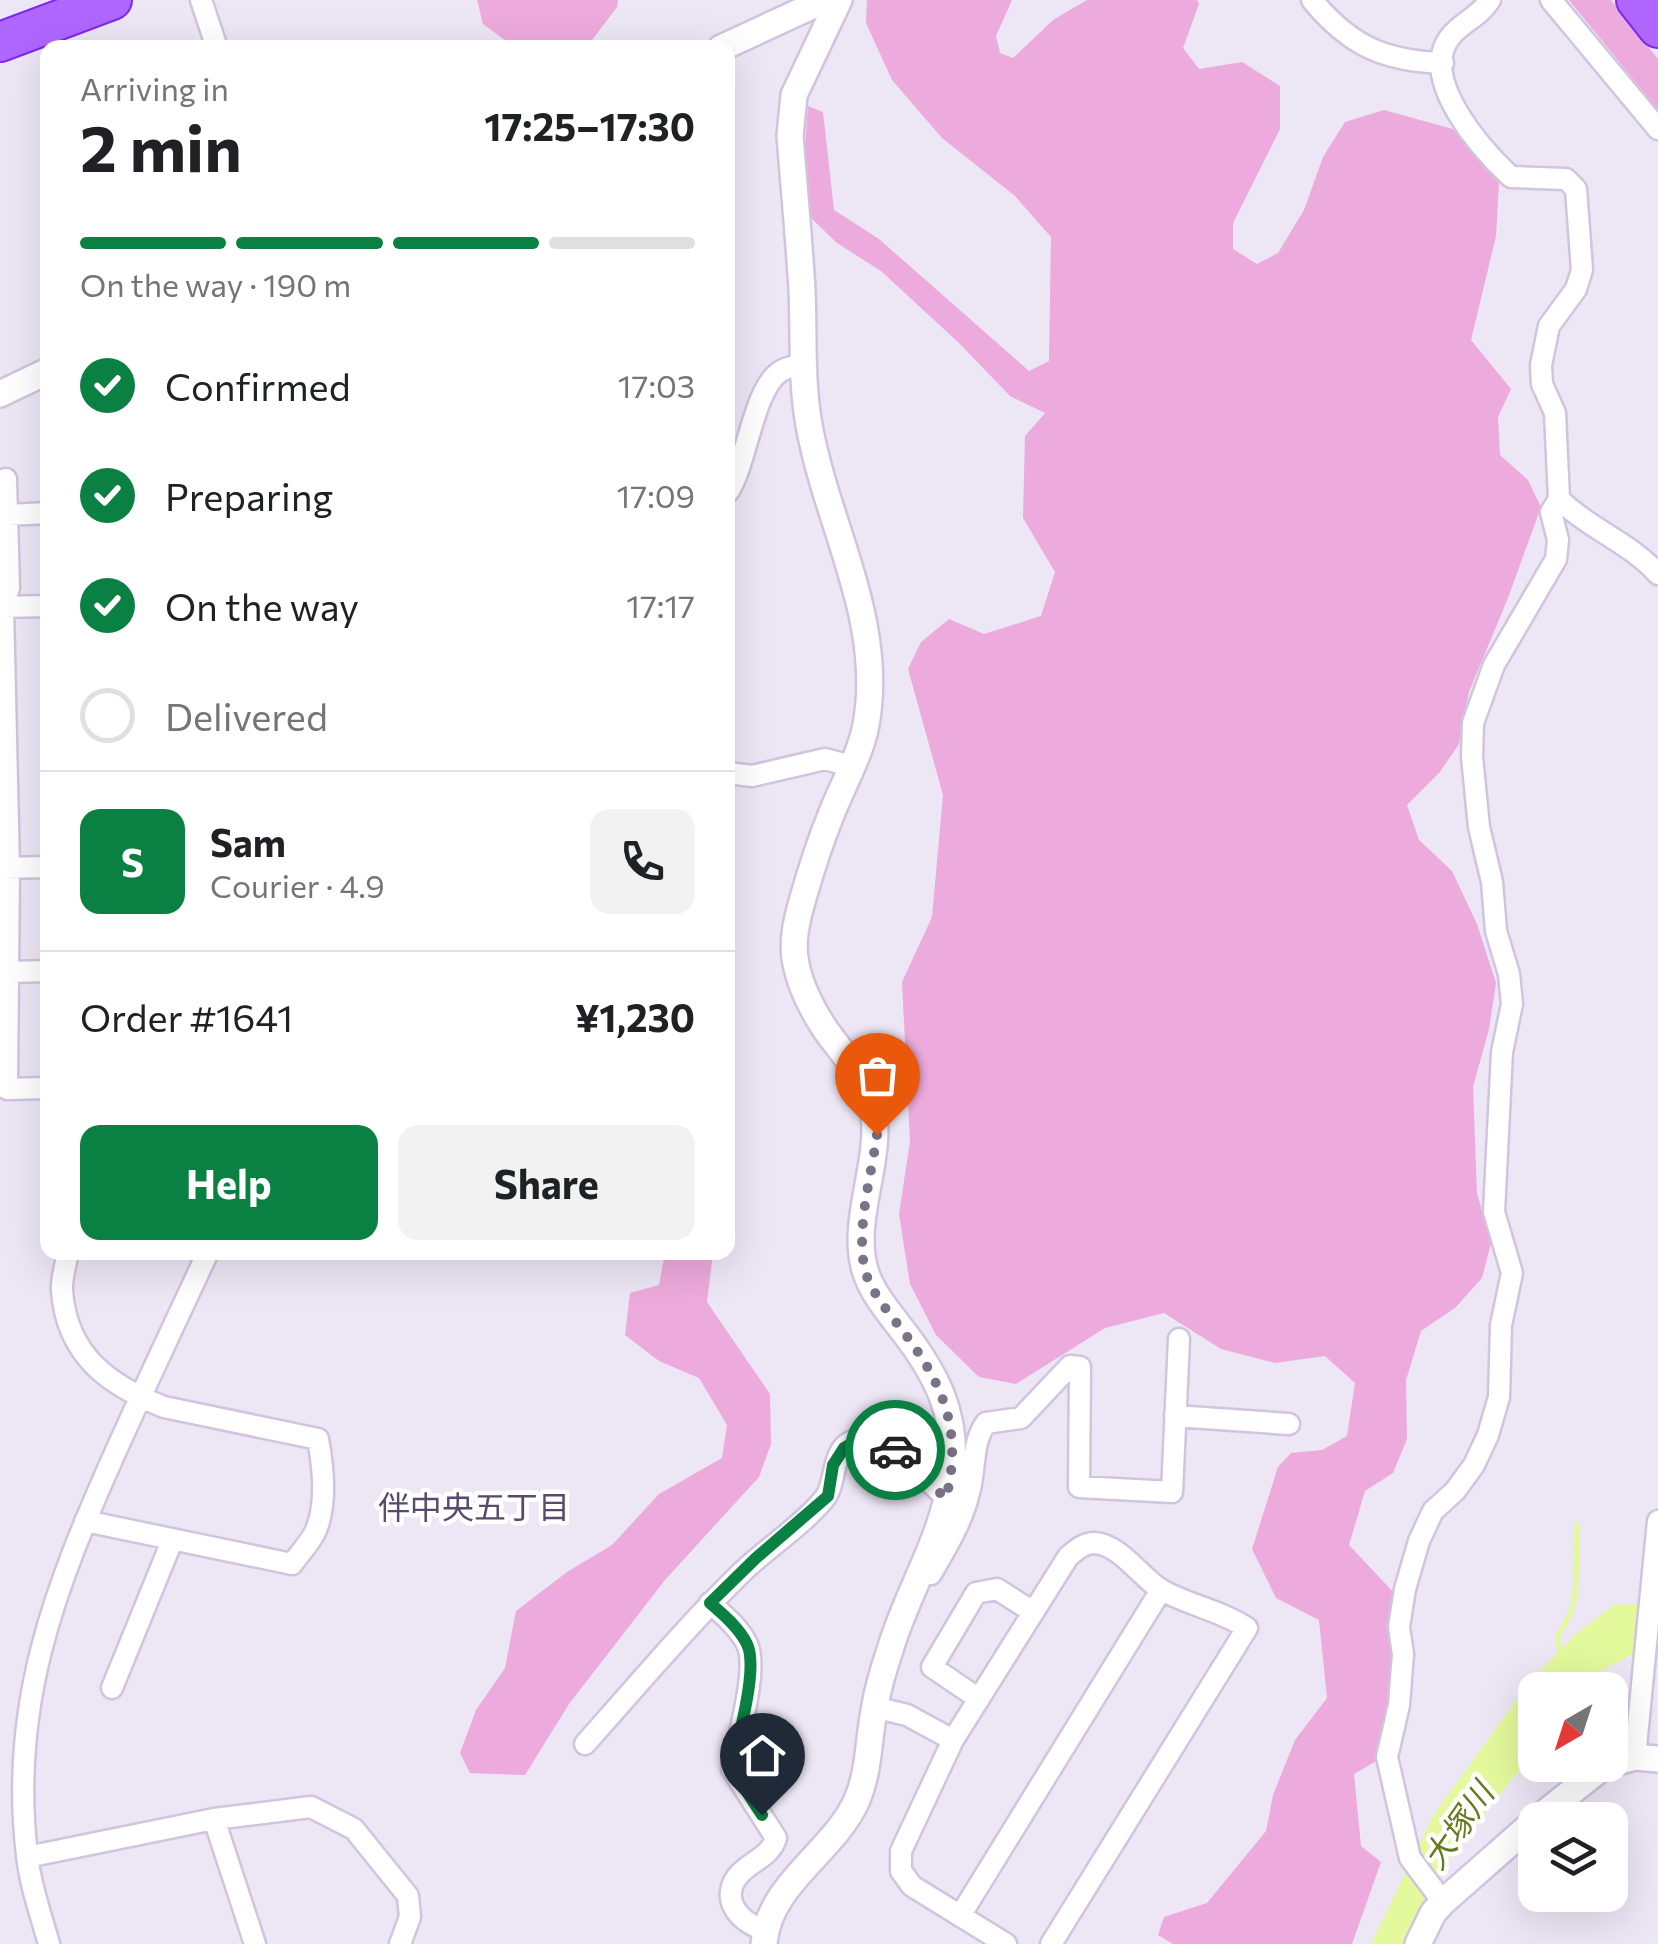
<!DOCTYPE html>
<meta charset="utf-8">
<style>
:root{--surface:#fff;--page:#f2f2f2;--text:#202124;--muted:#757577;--line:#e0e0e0;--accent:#0b8043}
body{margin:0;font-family:Commissioner,"Noto Sans JP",sans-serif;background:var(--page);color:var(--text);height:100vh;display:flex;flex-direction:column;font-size:38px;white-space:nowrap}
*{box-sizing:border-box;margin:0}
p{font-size:32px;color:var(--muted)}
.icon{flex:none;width:55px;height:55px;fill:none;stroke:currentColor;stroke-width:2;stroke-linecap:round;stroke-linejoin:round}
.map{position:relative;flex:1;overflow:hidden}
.side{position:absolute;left:40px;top:40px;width:695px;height:1220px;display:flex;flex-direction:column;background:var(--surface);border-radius:20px;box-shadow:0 10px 40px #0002}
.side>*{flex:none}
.needle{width:65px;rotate:219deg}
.buttons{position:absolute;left:1518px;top:1672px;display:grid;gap:20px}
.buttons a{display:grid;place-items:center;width:110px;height:110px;border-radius:20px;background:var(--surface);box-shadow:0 10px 40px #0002;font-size:50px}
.pin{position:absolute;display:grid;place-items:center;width:85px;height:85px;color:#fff;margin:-102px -42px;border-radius:50% 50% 50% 0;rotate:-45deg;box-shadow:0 0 10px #0007}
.pin .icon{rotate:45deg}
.courier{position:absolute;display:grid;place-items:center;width:100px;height:100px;margin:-50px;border:8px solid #0b8043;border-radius:50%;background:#fff;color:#222;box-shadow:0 2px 12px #0007}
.summary em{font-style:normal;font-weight:700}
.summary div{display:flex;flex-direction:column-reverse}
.summary{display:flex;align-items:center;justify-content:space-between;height:170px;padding:0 40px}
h1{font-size:65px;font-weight:700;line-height:75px}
.bar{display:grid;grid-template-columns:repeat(4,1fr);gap:15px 10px;align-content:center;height:120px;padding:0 40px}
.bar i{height:12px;border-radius:8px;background:var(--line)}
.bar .selected{background:var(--accent)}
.bar p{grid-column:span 4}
.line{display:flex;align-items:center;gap:25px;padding:0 40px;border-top:2px solid var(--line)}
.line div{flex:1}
.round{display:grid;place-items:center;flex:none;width:105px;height:105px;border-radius:20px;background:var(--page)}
ol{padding:0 40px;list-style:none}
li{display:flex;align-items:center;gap:30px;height:110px}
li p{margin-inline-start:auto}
li .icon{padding:10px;border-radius:50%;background:var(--accent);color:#fff;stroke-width:4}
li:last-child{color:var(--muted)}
li i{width:55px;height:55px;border:5px solid var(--line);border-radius:50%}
.button{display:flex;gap:20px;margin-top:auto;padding:20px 40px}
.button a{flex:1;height:115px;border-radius:20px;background:var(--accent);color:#fff;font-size:40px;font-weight:700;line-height:115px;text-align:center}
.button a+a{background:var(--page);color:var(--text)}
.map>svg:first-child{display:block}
</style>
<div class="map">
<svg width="1658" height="1944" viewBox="0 0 1658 1944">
<rect width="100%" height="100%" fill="#ede6f5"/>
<path fill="#edaadc" d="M477 0H618L617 7 586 48 514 47 483 24Z
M867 0H1012L996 36 1000 53 1013 58 1053 20 1087 0H1197L1199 4 1183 48 1199 69 1242 62 1280 86V129L1233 223V249L1257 264 1278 253 1304 210 1323 157 1345 122 1384 110 1453 129 1499 183 1496 236 1471 340 1511 389 1498 417 1500 455 1528 480 1541 507 1508 598 1469 692 1459 744 1440 772 1407 805 1419 840 1452 871 1477 924 1496 983 1489 1029 1473 1087 1477 1193 1491 1243 1482 1278 1455 1308 1421 1331 1406 1380 1407 1439 1393 1473 1365 1491 1349 1545 1395 1594 1397 1666 1383 1757 1354 1774 1361 1846 1381 1862 1352 1944H1173L1158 1935 1164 1917 1207 1903 1266 1831 1273 1795 1295 1740 1327 1698 1319 1620 1276 1598 1252 1549 1278 1467 1291 1453 1322 1450 1347 1436 1355 1383 1325 1356 1275 1363 1221 1349 1164 1313 1105 1328 1016 1384 979 1377 936 1335 910 1284 899 1214 910 1141 902 982 932 917 943 795 908 669 921 642 949 619 984 634 1041 616 1055 572 1023 518 1025 436 1045 413 1010 396 959 343 881 271 837 243 810 217 805 145 808 106 823 112 834 210 879 239 1029 371 1049 361 1051 237 1015 196 942 138 892 80 866 23Z
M1569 0H1611L1658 59V110Z
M665 1253H713L707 1302 770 1394 771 1444 759 1477 665 1580 569 1704 525 1775 470 1773 460 1753 476 1710 505 1668 516 1611 567 1572 612 1545 659 1494 722 1458 727 1425 699 1378 659 1361 625 1335 630 1293 659 1285Z"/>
<path fill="#e4f89c" d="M1658 1603V1641L1597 1673 1584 1690H1535V1751L1452 1854 1407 1944H1371L1433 1816 1529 1682 1578 1632 1614 1605Z"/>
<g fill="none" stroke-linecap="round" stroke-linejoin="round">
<path stroke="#e4f89c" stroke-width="5" d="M1563 1655C1549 1636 1568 1625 1573 1605 1578 1580 1576 1550 1577 1524"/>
<g stroke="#d1c4df" stroke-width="25">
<path id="minor" d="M201 0 217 48
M1312 0C1350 46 1384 61 1443 63
M1490 0C1480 16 1461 23 1450 37 1418 79 1482 150 1511 177L1566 179 1576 189 1582 270 1576 289 1549 326 1541 365 1542 384 1555 413 1559 499C1589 529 1629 542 1658 574
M1551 0 1658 129
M0 481 6 479 9 588 3 607 9 868 7 1089 48 1088
M728 492C747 464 753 388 781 371 787 367 797 366 804 364
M7 515 48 513
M0 607 48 606
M728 773 752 776 825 759 851 766
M0 868 48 867
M8 972 48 971
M68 1252C66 1264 61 1279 62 1291 67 1355 108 1385 164 1407L318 1439C323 1466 327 1504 316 1530 311 1542 300 1553 292 1564L85 1521
M1175 1416 1289 1424
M923 1573 931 1574C946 1548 962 1522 969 1493 976 1469 971 1444 986 1423L1021 1418 1070 1366 1080 1367 1079 1487 1172 1492 1179 1339
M710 1603C724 1615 739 1628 747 1644 759 1669 737 1740 732 1769L776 1838C771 1857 748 1862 737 1877 719 1902 743 1924 765 1930
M112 1688 172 1541
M979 1699 932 1667 976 1593 997 1589 1033 1612
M874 1707 907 1715 953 1740
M585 1744C636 1687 685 1628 739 1575 765 1549 801 1527 824 1499 839 1482 828 1443 861 1439 900 1435 921 1478 946 1497
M1635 1757 1658 1521
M214 1819 255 1944
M27 1857 214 1819 311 1807 354 1829 408 1896 410 1917 400 1944
M1443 1902 1410 1858 1387 1757 1399 1705 1403 1654 1399 1627 1405 1589 1419 1541 1433 1511 1455 1491 1474 1465 1488 1435 1499 1397 1501 1325 1512 1273 1494 1212 1502 1052 1512 1004 1509 974 1496 931 1492 882 1479 827 1472 757 1473 723 1494 665 1556 559 1558 540 1551 512 1559 499
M960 1916 1161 1590
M49 1944C41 1915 30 1885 27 1855 9 1705 55 1587 115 1453 145 1386 177 1319 208 1252
M1006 1944 912 1886 901 1871V1851L953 1740 1068 1557C1076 1550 1083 1543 1095 1543 1120 1545 1140 1576 1160 1589 1187 1605 1220 1610 1247 1628L1051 1944"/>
</g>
<g stroke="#d1c4df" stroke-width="30">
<path id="tertiary" d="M721 48 825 0
M0 394 48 371
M1610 1764 1635 1757 1658 1759
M1536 1820 1605 1765
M764 1944C768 1884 834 1852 857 1800 870 1769 868 1738 875 1706 878 1687 884 1668 890 1650 907 1592 943 1538 951 1477 959 1417 937 1374 900 1327 887 1310 871 1291 865 1270 850 1219 883 1161 873 1107 867 1076 840 1052 823 1026 811 1007 800 985 796 964 791 942 797 919 803 898 811 870 820 842 831 815 842 786 860 756 866 725 885 620 827 526 809 425 801 381 804 335 802 290 799 239 794 187 790 136L794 95 839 0
M1418 1944 1433 1913 1443 1902 1535 1821"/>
</g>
<g stroke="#7e27ee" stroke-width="42">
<path id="motorway" d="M1636 0 1658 28
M0 42 112 0"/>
</g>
<use href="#minor" stroke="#fff" stroke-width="20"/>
<use href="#tertiary" stroke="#fff" stroke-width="25"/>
<use href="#motorway" stroke="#af67ff" stroke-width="38"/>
</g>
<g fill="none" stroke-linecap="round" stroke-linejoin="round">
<path stroke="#7b7285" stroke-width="10" stroke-dasharray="0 18" d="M877 1135C871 1177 857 1224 864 1266 868 1288 886 1309 899 1326 941 1380 964 1428 946 1498 927 1483 915 1463 895 1450"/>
<path stroke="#0b8043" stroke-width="12" d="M762 1815 732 1769C737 1740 759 1669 747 1644 739 1628 724 1615 710 1603L756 1558 828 1496 833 1465 844 1448 860 1439 886 1443 895 1450"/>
</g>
<g text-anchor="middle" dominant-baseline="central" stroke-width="9" stroke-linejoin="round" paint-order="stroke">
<g font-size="32" fill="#584a6c" stroke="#fff">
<text x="474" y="1506">伴中央五丁目</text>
</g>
<g font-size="32" font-style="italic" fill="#647a1b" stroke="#fff">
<text transform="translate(1457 1825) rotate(-55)">大塚川</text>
</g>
</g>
</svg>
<div class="buttons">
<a><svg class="needle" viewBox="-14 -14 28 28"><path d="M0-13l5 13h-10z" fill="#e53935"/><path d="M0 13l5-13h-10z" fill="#757577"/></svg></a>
<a><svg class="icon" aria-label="layers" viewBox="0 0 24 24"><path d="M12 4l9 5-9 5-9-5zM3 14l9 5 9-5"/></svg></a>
</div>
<div class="pin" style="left:877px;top:1135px;background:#ea580c"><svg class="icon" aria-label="bag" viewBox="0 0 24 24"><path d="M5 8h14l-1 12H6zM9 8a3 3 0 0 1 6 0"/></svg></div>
<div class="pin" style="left:762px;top:1815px;background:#1f2937"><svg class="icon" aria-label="home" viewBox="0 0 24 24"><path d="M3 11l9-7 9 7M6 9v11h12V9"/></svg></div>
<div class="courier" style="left:895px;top:1450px"><svg class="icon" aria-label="car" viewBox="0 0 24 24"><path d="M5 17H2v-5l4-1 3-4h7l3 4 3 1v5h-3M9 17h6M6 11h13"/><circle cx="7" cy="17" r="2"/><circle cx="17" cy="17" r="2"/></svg></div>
<section class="side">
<div class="summary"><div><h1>2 min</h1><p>Arriving in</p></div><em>17:25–17:30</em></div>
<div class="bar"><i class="selected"></i><i class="selected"></i><i class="selected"></i><i></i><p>On the way · 190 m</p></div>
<ol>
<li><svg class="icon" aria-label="check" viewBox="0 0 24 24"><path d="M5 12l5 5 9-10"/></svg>Confirmed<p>17:03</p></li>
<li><svg class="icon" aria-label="check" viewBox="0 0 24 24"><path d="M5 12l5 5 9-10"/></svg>Preparing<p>17:09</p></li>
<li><svg class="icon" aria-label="check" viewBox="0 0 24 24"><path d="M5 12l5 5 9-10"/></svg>On the way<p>17:17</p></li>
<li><i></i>Delivered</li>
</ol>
<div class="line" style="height:180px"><b class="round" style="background:var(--accent);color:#fff">S</b><div><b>Sam</b><p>Courier · 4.9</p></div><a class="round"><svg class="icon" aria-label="phone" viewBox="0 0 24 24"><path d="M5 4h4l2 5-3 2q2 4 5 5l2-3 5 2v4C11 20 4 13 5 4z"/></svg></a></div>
<div class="line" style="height:130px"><div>Order #1641</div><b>¥1,230</b></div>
<div class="button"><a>Help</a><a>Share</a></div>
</section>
</div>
